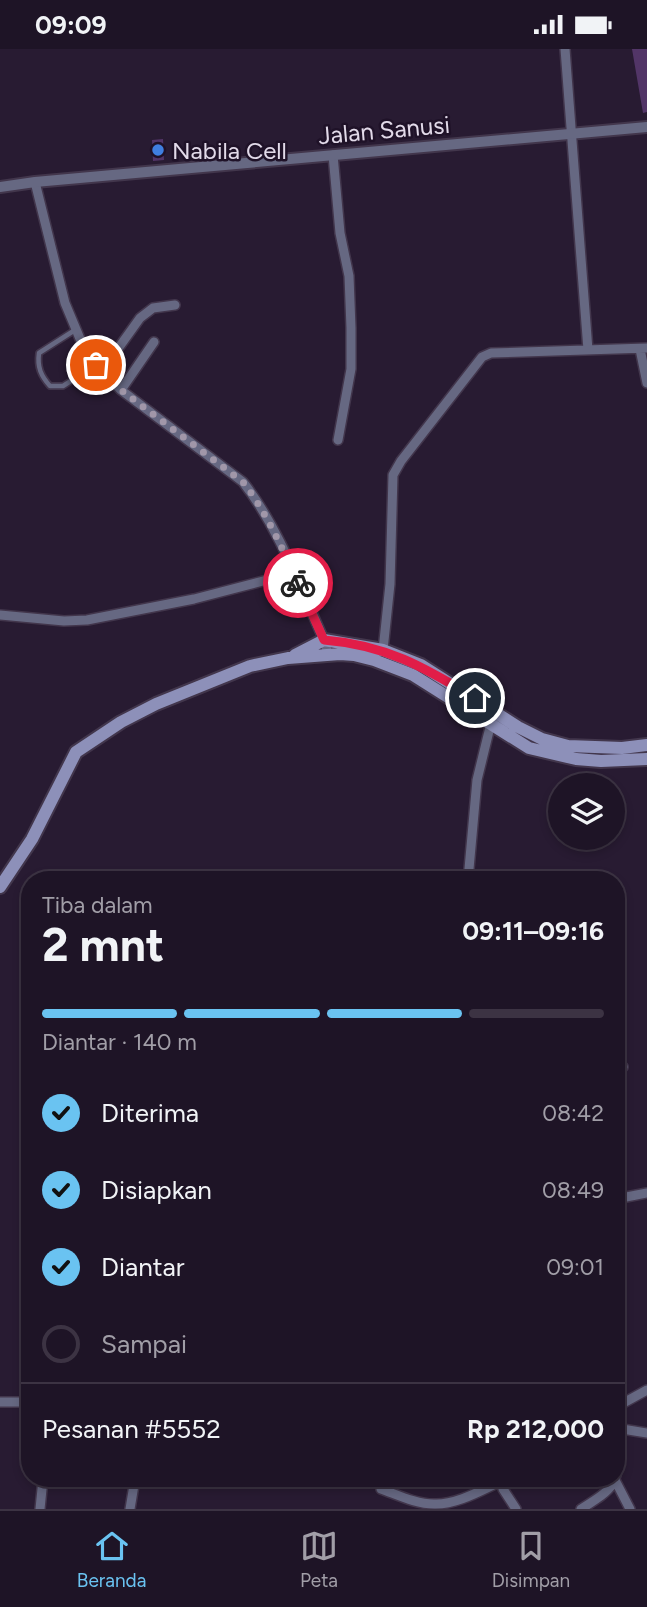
<!DOCTYPE html>
<html lang="id">
<meta charset="utf-8">
<style>
:root{--surface:#1e1426;--page:#261d2e;--text:#f1f3f6;--muted:#a19ea7;--line:#3c3343;--accent:#6ac3f1}
body{margin:0;font-family:Figtree,sans-serif;background:var(--page);color:var(--text);height:100vh;display:flex;flex-direction:column;font-size:26px;white-space:nowrap}
*{box-sizing:border-box;margin:0}
p{font-size:23px;color:var(--muted)}
.icon{flex:none;width:38px;height:38px;fill:none;stroke:currentColor;stroke-width:2;stroke-linecap:round;stroke-linejoin:round}
.map{position:relative;flex:1;overflow:hidden}
.details{position:absolute;left:21px;top:822px;width:604px;height:616px;display:flex;flex-direction:column;background:var(--surface);border-radius:28px;box-shadow:0 4px 10px #0003,0 0 0 2px var(--line)}
.details>*{flex:none}
.controls{position:absolute;left:548px;top:724px;display:grid;gap:14px}
.controls a{display:grid;place-items:center;width:77px;height:77px;border-radius:50%;background:var(--surface);box-shadow:0 4px 10px #0003,0 0 0 2px var(--line);font-size:35px}
.pin{position:absolute;display:grid;place-items:center;width:60px;height:60px;color:#fff;margin:-30px;border:4px solid #fff;border-radius:50%;box-shadow:0 2px 7px #0007}
.courier{position:absolute;display:grid;place-items:center;width:70px;height:70px;margin:-35px;border:5px solid #e11d48;border-radius:50%;background:#fff;color:#222;box-shadow:0 2px 9px #0007}
.headline em{font-style:normal;font-weight:700}
.headline div{display:flex;flex-direction:column-reverse}
.headline{display:flex;align-items:center;justify-content:space-between;height:119px;padding:0 21px}
h1{font-size:46px;font-weight:700;line-height:52px}
.bar{display:grid;grid-template-columns:repeat(4,1fr);gap:10px 7px;align-content:center;height:84px;padding:0 21px}
.bar i{height:9px;border-radius:5px;background:var(--line)}
.bar .selected{background:var(--accent)}
.bar p{grid-column:span 4}
.line{display:flex;align-items:center;gap:18px;padding:0 21px;border-top:2px solid var(--line)}
.line div{flex:1}
ol{padding:0 21px;list-style:none}
li{display:flex;align-items:center;gap:21px;height:77px}
li p{margin-inline-start:auto}
li .icon{padding:7px;border-radius:50%;background:var(--accent);color:#111;stroke-width:4}
li:last-child{color:var(--muted)}
li i{width:38px;height:38px;border:4px solid var(--line);border-radius:50%}
.status{display:flex;justify-content:space-between;align-items:center;height:49px;padding:0 35px;background:var(--surface);direction:ltr}
.status svg{height:19px;fill:currentColor}
.tabs{display:flex;justify-content:space-around;align-items:center;height:98px;border-top:2px solid var(--line);background:var(--surface);font-size:19px;color:var(--muted)}
.tabs a{display:grid;justify-items:center;gap:4px}
.tabs .selected{color:var(--accent)}
.map>svg:first-child{display:block}
</style>
<div class="status"><b>09:09</b><svg viewBox="0 0 49 12"><path d="M0 12V9h3v3zM5 12V6h3v6zM10 12V3h3v9zM15 12V0h3v12zM26 1h20v11H26zM47 4h2v5h-2z"/></svg></div>
<div class="map">
<svg width="647" height="1460" viewBox="0 0 647 1460">
<rect width="100%" height="100%" fill="#281b32"/>
<path fill="#523567" d="M632 0H647V63L643 64Z
M163 90 164 111 153 112 152 91Z"/>
<g fill="none" stroke-linecap="round" stroke-linejoin="round">
<g stroke="#42364c" stroke-width="8">
<path id="service" d="M75 281 39 304C37 318 41 327 50 337H63L96 316"/>
</g>
<g stroke="#42364c" stroke-width="12">
<path id="minor" d="M565 0 588 301
M333 106 340 184 349 227 351 279V320L338 391
M35 133 65 254 83 297 96 316 121 341 243 433C279 479 300 538 324 591L328 605
M640 300 647 334
M102 322 140 269 153 259 175 256
M121 341 154 293
M0 566 64 572 87 571 194 550 294 524
M383 601 390 535 393 426 401 412 482 308 491 304 647 299
M468 831 477 731 491 674
M616 1024 623 1018
M616 1150 647 1144
M0 1353H30
M616 1358 647 1341
M616 1379 647 1384
M616 1433 630 1460
M381 1440C398 1446 416 1455 434 1455 458 1456 485 1439 506 1430
M503 1440 516 1460
M40 1460 43 1430
M130 1460 135 1430
M581 1460C611 1441 622 1435 616 1397"/>
</g>
<g stroke="#42364c" stroke-width="14">
<path id="tertiary" d="M0 138 35 133 647 78"/>
</g>
<g stroke="#42364c" stroke-width="16">
<path id="secondary" d="M295 606 324 591 383 601 421 616 518 678 542 690 568 697 622 699 647 696
M0 838 32 790 76 703 121 673 156 655 250 617 288 609 340 605 354 606 374 611 413 626 529 699 576 710 601 712 647 710"/>
</g>
<use href="#service" stroke="#666882" stroke-width="4.5"/>
<use href="#minor" stroke="#666882" stroke-width="9"/>
<use href="#tertiary" stroke="#666882" stroke-width="10"/>
<use href="#secondary" stroke="#8d90b9" stroke-width="12"/>
</g>
<g fill="none" stroke-linecap="round" stroke-linejoin="round">
<path stroke="#a197a9" stroke-width="7" stroke-dasharray="0 12.6" d="M96 316 121 341 243 433C267 464 282 499 298 534"/>
<path stroke="#e11d48" stroke-width="9" d="M298 534 324 591C386 596 424 618 475 649"/>
</g>
<circle fill="#3f7fe0" stroke="#1f1228" stroke-width="2.5" cx="158" cy="101" r="7"/>
<g text-anchor="middle" dominant-baseline="central" stroke-width="5" stroke-linejoin="round" paint-order="stroke">
<g font-size="24" fill="#e2dae9" stroke="#1f1228">
<text transform="translate(384 81) rotate(-5)">Jalan Sanusi</text>
</g>
<g font-size="24" fill="#e2dae9" stroke="#1f1228" text-anchor="start">
<text x="172" y="101">Nabila Cell</text>
</g>
</g>
</svg>
<div class="controls">
<a><svg class="icon" aria-label="layers" viewBox="0 0 24 24"><path d="M12 4l9 5-9 5-9-5zM3 14l9 5 9-5"/></svg></a>
</div>
<div class="pin" style="left:96px;top:316px;background:#ea580c"><svg class="icon" aria-label="bag" viewBox="0 0 24 24"><path d="M5 8h14l-1 12H6zM9 8a3 3 0 0 1 6 0"/></svg></div>
<div class="pin" style="left:475px;top:649px;background:#1f2937"><svg class="icon" aria-label="home" viewBox="0 0 24 24"><path d="M3 11l9-7 9 7M6 9v11h12V9"/></svg></div>
<div class="courier" style="left:298px;top:534px"><svg class="icon" aria-label="bike" viewBox="0 0 24 24"><circle cx="6" cy="16" r="4"/><circle cx="18" cy="16" r="4"/><path d="M6 16l4-8h5l3 8M10 8l3 8H6M13 5h3"/></svg></div>
<section class="details">
<div class="headline"><div><h1>2 mnt</h1><p>Tiba dalam</p></div><em>09:11–09:16</em></div>
<div class="bar"><i class="selected"></i><i class="selected"></i><i class="selected"></i><i></i><p>Diantar · 140 m</p></div>
<ol>
<li><svg class="icon" aria-label="check" viewBox="0 0 24 24"><path d="M5 12l5 5 9-10"/></svg>Diterima<p>08:42</p></li>
<li><svg class="icon" aria-label="check" viewBox="0 0 24 24"><path d="M5 12l5 5 9-10"/></svg>Disiapkan<p>08:49</p></li>
<li><svg class="icon" aria-label="check" viewBox="0 0 24 24"><path d="M5 12l5 5 9-10"/></svg>Diantar<p>09:01</p></li>
<li><i></i>Sampai</li>
</ol>
<div class="line" style="height:91px"><div>Pesanan #5552</div><b>Rp 212,000</b></div>
</section>
</div>
<nav class="tabs">
<a class="selected"><svg class="icon" aria-label="home" viewBox="0 0 24 24"><path d="M3 11l9-7 9 7M6 9v11h12V9"/></svg>Beranda</a>
<a><svg class="icon" aria-label="map" viewBox="0 0 24 24"><path d="M3 6l6-2 6 2 6-2v14l-6 2-6-2-6 2zM9 4v14M15 6v14"/></svg>Peta</a>
<a><svg class="icon" aria-label="saved" viewBox="0 0 24 24"><path d="M7 4h10v16l-5-4-5 4z"/></svg>Disimpan</a>
</nav>
